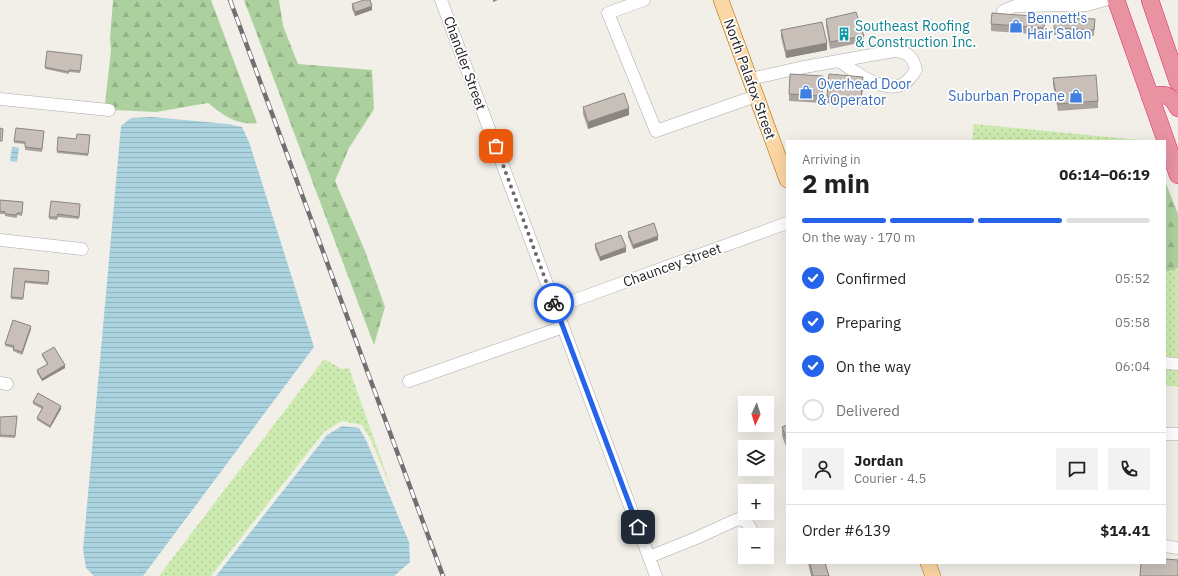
<!DOCTYPE html>
<meta charset="utf-8">
<style>
:root{--surface:#fff;--page:#f2f2f2;--text:#202124;--muted:#757577;--line:#e0e0e0;--accent:#2563eb}
body{margin:0;font-family:"IBM Plex Sans",sans-serif;background:var(--page);color:var(--text);height:100vh;display:flex;flex-direction:column;font-size:15px;white-space:nowrap}
*{box-sizing:border-box;margin:0}
p{font-size:13px;color:var(--muted)}
.icon{flex:none;width:22px;height:22px;fill:none;stroke:currentColor;stroke-width:2;stroke-linecap:round;stroke-linejoin:round}
.map{position:relative;flex:1;overflow:hidden}
.sheet{position:absolute;left:786px;top:140px;width:380px;height:424px;display:flex;flex-direction:column;background:var(--surface);border-radius:0px;box-shadow:0 4px 16px #0002}
.sheet>*{flex:none}
.needle{width:26px;rotate:184deg}
.fabs{position:absolute;left:738px;top:396px;display:grid;gap:8px}
.fabs a{display:grid;place-items:center;width:36px;height:36px;border-radius:0px;background:var(--surface);box-shadow:0 4px 16px #0002;font-size:20px}
.pin{position:absolute;display:grid;place-items:center;width:34px;height:34px;color:#fff;margin:-17px;border-radius:8px;box-shadow:0 2px 6px #0006}
.courier{position:absolute;display:grid;place-items:center;width:40px;height:40px;margin:-20px;border:3px solid #2563eb;border-radius:50%;background:#fff;color:#222;box-shadow:0 1px 5px #0007}
.head em{font-style:normal;font-weight:700}
.head div{display:flex;flex-direction:column-reverse}
.head{display:flex;align-items:center;justify-content:space-between;height:68px;padding:0 16px}
h1{font-size:26px;font-weight:700;line-height:30px}
.bar{display:grid;grid-template-columns:repeat(4,1fr);gap:6px 4px;align-content:center;height:48px;padding:0 16px}
.bar i{height:5px;border-radius:3px;background:var(--line)}
.bar .current{background:var(--accent)}
.bar p{grid-column:span 4}
.line{display:flex;align-items:center;gap:10px;padding:0 16px;border-top:1px solid var(--line)}
.line div{flex:1}
.round{display:grid;place-items:center;flex:none;width:42px;height:42px;border-radius:0px;background:var(--page)}
ol{padding:0 16px;list-style:none}
li{display:flex;align-items:center;gap:12px;height:44px}
li p{margin-inline-start:auto}
li .icon{padding:4px;border-radius:50%;background:var(--accent);color:#fff;stroke-width:4}
li:last-child{color:var(--muted)}
li i{width:22px;height:22px;border:2px solid var(--line);border-radius:50%}
.map>svg:first-child{display:block}
</style>
<div class="map">
<svg width="1178" height="576" viewBox="0 0 1178 576">
<defs>
<pattern id="grass-dots" width="8" height="8" patternUnits="userSpaceOnUse"><rect width="8" height="8" fill="#cdebb0"/><path d="M2 2h.1M6 6h.1" fill="none" stroke="#b0c997" stroke-width="1.8" stroke-linecap="round"/></pattern>
<pattern id="forest-firs" width="22" height="20" patternUnits="userSpaceOnUse"><rect width="22" height="20" fill="#add19e"/><path d="M5 1l3.5 6h-7zM16 11l3.5 6h-7z" fill="#95b388"/></pattern>
<pattern id="water-rules" width="6" height="5" patternUnits="userSpaceOnUse"><rect width="6" height="5" fill="#aad3df"/><path d="M0 2.5h6" fill="none" stroke="#92b5bf"/></pattern>
</defs>
<rect width="100%" height="100%" fill="#f2efe9"/>
<path fill="url(#grass-dots)" d="M974 124 1149 141H972Z
M1178 268V387L1165 385V272Z
M324 359 342 369 349 368 393 493 370 438 362 425 342 421 324 432 211 576H159Z"/>
<path fill="url(#forest-firs)" d="M113 0H211L257 123C237 126 223 115 208 103L156 112 113 110 114 105 105 104 111 50 110 38Z
M244 0H279L283 26 298 64 372 70 374 109 349 148 335 181 365 251 385 307 374 345Z
M1165 181 1178 214V268L1165 272Z"/>
<path fill="url(#water-rules)" d="M152 117 228 124 242 127 249 142 314 347 143 576H94L86 568 83 550 121 126 131 118Z
M12 147 19 148 17 162 10 161Z
M342 426 359 428 366 440 409 542 410 562 394 576H216L327 435Z"/>
<g fill="none" stroke-linecap="round" stroke-linejoin="round">
<g stroke="#a9a9a9" stroke-width="13">
<path id="minor" d="M441 0 656 576
M644 0 608 13 656 131 756 96
M1003 11 1015 6 1087 5 1105 0
M750 79 799 68 894 51C908 52 913 56 916 70 912 75 908 83 901 85 882 93 854 71 839 61
M0 99 109 110
M0 240 82 249
M556 307 787 223
M1165 363 1178 364
M409 381 563 327
M0 383 7 384
M1165 434H1178
M1165 546 1178 548
M649 557 694 539 738 519 746 521 751 529"/>
</g>
<g stroke="#a06b00" stroke-width="16">
<path id="major" d="M721 0 787 180
M928 563 933 576"/>
</g>
<g stroke="#dc2a67" stroke-width="18">
<path id="highway" d="M1116 0 1178 175
M1150 0 1178 82
M1150 97C1164 93 1171 94 1178 108"/>
</g>
<use href="#minor" stroke="#fff" stroke-width="12"/>
<use href="#major" stroke="#fcd6a4" stroke-width="15"/>
<use href="#highway" stroke="#e892a2" stroke-width="17"/>
<g stroke="#707070" stroke-width="4.5">
<path id="rail" d="M230 0 443 576"/>
</g>
<use href="#rail" stroke="#fff" stroke-width="3" stroke-dasharray="9" stroke-linecap="butt"/>
</g>
<path fill="#aba49e" d="M352 4 372 10 355 16 352 9Z
M826 19 864 36V42L830 49 826 26Z
M1095 19 1094 36 1054 35V28Z
M1045 23 1044 35 991 31V24Z
M781 30 827 50 786 58 781 37Z
M82 55 80 73 69 72V74L45 69V67Z
M1053 78 1098 101V108L1058 111 1053 85Z
M823 83 822 103 789 101V94Z
M863 84 861 106 827 103V96Z
M583 107 629 115 588 129 583 114Z
M44 134 42 152 25 150V144L14 143V141Z
M90 135 88 156 57 153 58 137 76 139Z
M0 200 23 202 22 216 17 215V218L5 216V214H0Z
M80 204 79 219 58 217 57 220 49 219V217Z
M628 232 658 240 633 249 628 237Z
M595 244 626 252 600 261 595 249Z
M14 268 49 271 48 285 25 283 23 300 11 299Z
M31 329 22 355 13 351V348L5 346V344Z
M42 354 65 368 42 381 37 373V370L47 364 42 356Z
M33 402 61 409 50 428 37 420V418L42 409 33 404Z
M17 416 15 438 0 437V417Z
M787 425V449L782 436V427Z
M808 563H825L829 576H811Z"/>
<path fill="#8b8681" d="M493 0H498L493 2Z
M372 6V10L355 16V12Z
M827 43V50L786 58V51Z
M863 77V84L861 106V99Z
M629 108V115L588 129V122Z
M658 236V240L633 249V245Z
M626 247V252L600 261V257Z
M31 326V329L22 355V352Z
M65 365V368L42 381V379Z
M61 406V409L50 428V426Z"/>
<path fill="#c7bfb8" stroke="#8b8681" d="M364 0H370L372 6 355 12 352 4Z
M856 12 864 36 830 42 826 19Z
M992 13 1045 17 1044 28 991 24Z
M1054 17 1095 19 1094 30 1054 28Z
M822 22 827 43 786 51 781 30Z
M47 51 82 55 80 71 69 70V72L45 67Z
M790 74 823 76 822 96 789 94Z
M829 74 863 77 861 99 827 96Z
M1096 75 1098 101 1058 104 1053 78Z
M624 93 629 108 588 122 583 107Z
M0 128 3 129 2 141H0Z
M16 128 44 131 42 149 25 147V142L14 141Z
M77 134 90 135 88 154 57 151 58 137 76 139Z
M0 200 23 202 22 213H17V215L5 214V212L0 211Z
M51 201 80 204 79 217 58 214 57 217H49Z
M654 223 658 236 633 245 628 232Z
M621 235 626 247 600 257 595 244Z
M14 268 49 271 48 283 25 281 23 298 11 297Z
M13 320 31 326 22 352 13 349 14 346 5 344Z
M54 347 65 365 42 379 37 370 48 364 42 354Z
M38 393 61 406 50 426 37 418 43 407 33 402Z
M17 416 15 436 0 435V417Z
M787 425V440L782 427Z
M1165 559 1178 560V576H1140L1141 563H1165Z
M810 563H825L829 576H813Z"/>
<g fill="none" stroke-linecap="round" stroke-linejoin="round">
<path stroke="#6b6a68" stroke-width="4" stroke-dasharray="0 7.2" d="M496 146 554 303"/>
<path stroke="#2563eb" stroke-width="5" d="M554 303 638 527"/>
</g>
<defs>
<g id="shop-bare" transform="scale(1.08)"><path d="M-5-2.5h2.3a2.7 3.5 0 0 1 5.4 0H5L5.5 6h-11ZM-1.5-2.5h3a1.5 2.3 0 0 0-3 0Z" fill="#3f7fe0" stroke="#fff" stroke-width="2.5" paint-order="stroke"/></g>
<g id="building-bare" transform="scale(1.08)"><path d="M-4-6H4V6H1V3H-1V6H-4ZM-2.5-4.3h1.7v1.8h-1.7ZM.8-4.3h1.7v1.8H.8ZM-2.5-1h1.7V.8h-1.7ZM.8-1h1.7V.8H.8Z" fill="#0f9aa8" stroke="#fff" stroke-width="2.5" paint-order="stroke"/></g>
</defs>
<g fill-rule="evenodd">
<use href="#shop-bare" x="1016" y="26"/>
<use href="#building-bare" x="844" y="34"/>
<use href="#shop-bare" x="806" y="92"/>
<use href="#shop-bare" x="1076" y="96"/>
</g>
<g text-anchor="middle" dominant-baseline="central" stroke-width="3.5" stroke-linejoin="round" paint-order="stroke">
<g font-size="14" fill="#366cbe" stroke="#fff" text-anchor="start">
<text x="1027" y="18">Bennett's<tspan x="1027" dy="16">Hair Salon</tspan></text>
<text x="817" y="84">Overhead Door<tspan x="817" dy="16">&amp; Operator</tspan></text>
<text x="1065" y="96" text-anchor="end">Suburban Propane</text>
</g>
<g font-size="14" fill="#0d838f" stroke="#fff" text-anchor="start">
<text x="855" y="26">Southeast Roofing<tspan x="855" dy="16">&amp; Construction Inc.</tspan></text>
</g>
<g font-size="14" fill="#222" stroke="#fff">
<text transform="translate(465 63) rotate(70)">Chandler Street</text>
<text transform="translate(750 79) rotate(70)">North Palafox Street</text>
<text transform="translate(672 265) rotate(-20)">Chauncey Street</text>
</g>
</g>
</svg>
<div class="fabs">
<a><svg class="needle" viewBox="-14 -14 28 28"><path d="M0-13l5 13h-10z" fill="#e53935"/><path d="M0 13l5-13h-10z" fill="#757577"/></svg></a>
<a><svg class="icon" aria-label="layers" viewBox="0 0 24 24"><path d="M12 4l9 5-9 5-9-5zM3 14l9 5 9-5"/></svg></a>
<a>+</a>
<a>−</a>
</div>
<div class="pin" style="left:496px;top:146px;background:#ea580c"><svg class="icon" aria-label="bag" viewBox="0 0 24 24"><path d="M5 8h14l-1 12H6zM9 8a3 3 0 0 1 6 0"/></svg></div>
<div class="pin" style="left:638px;top:527px;background:#1f2937"><svg class="icon" aria-label="home" viewBox="0 0 24 24"><path d="M3 11l9-7 9 7M6 9v11h12V9"/></svg></div>
<div class="courier" style="left:554px;top:303px"><svg class="icon" aria-label="bike" viewBox="0 0 24 24"><circle cx="6" cy="16" r="4"/><circle cx="18" cy="16" r="4"/><path d="M6 16l4-8h5l3 8M10 8l3 8H6M13 5h3"/></svg></div>
<section class="sheet">
<div class="head"><div><h1>2 min</h1><p>Arriving in</p></div><em>06:14–06:19</em></div>
<div class="bar"><i class="current"></i><i class="current"></i><i class="current"></i><i></i><p>On the way · 170 m</p></div>
<ol>
<li><svg class="icon" aria-label="check" viewBox="0 0 24 24"><path d="M5 12l5 5 9-10"/></svg>Confirmed<p>05:52</p></li>
<li><svg class="icon" aria-label="check" viewBox="0 0 24 24"><path d="M5 12l5 5 9-10"/></svg>Preparing<p>05:58</p></li>
<li><svg class="icon" aria-label="check" viewBox="0 0 24 24"><path d="M5 12l5 5 9-10"/></svg>On the way<p>06:04</p></li>
<li><i></i>Delivered</li>
</ol>
<div class="line" style="height:72px"><a class="round"><svg class="icon" aria-label="person" viewBox="0 0 24 24"><circle cx="12" cy="8" r="4"/><path d="M4 21q1-7 8-7t8 7"/></svg></a><div><b>Jordan</b><p>Courier · 4.5</p></div><a class="round"><svg class="icon" aria-label="chat" viewBox="0 0 24 24"><path d="M4 5h16v11H9l-5 4z"/></svg></a><a class="round"><svg class="icon" aria-label="phone" viewBox="0 0 24 24"><path d="M5 4h4l2 5-3 2q2 4 5 5l2-3 5 2v4C11 20 4 13 5 4z"/></svg></a></div>
<div class="line" style="height:52px"><div>Order #6139</div><b>$14.41</b></div>
</section>
</div>
